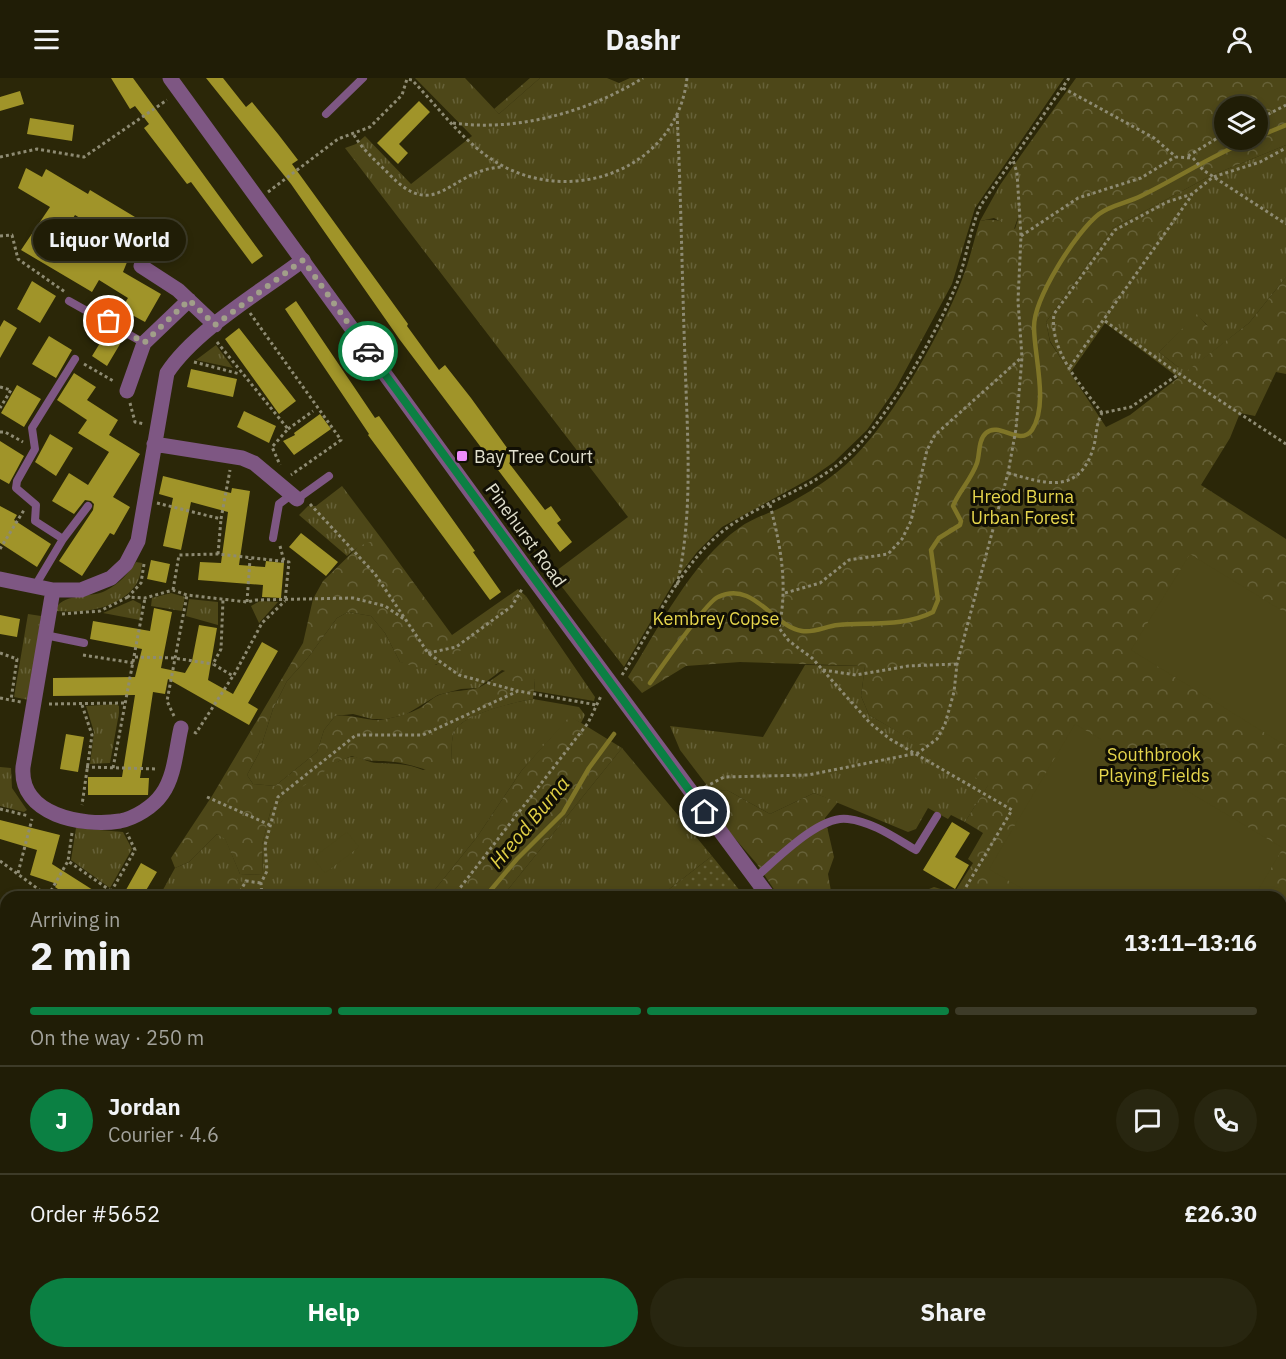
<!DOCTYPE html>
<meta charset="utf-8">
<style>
:root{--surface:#201d06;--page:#282610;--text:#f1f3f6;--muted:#a2a29b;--line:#3d3b28;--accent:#0b8043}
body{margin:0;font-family:"IBM Plex Sans",sans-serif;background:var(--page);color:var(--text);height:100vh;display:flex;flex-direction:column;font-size:22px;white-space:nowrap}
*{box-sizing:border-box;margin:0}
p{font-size:20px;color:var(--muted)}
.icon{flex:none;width:33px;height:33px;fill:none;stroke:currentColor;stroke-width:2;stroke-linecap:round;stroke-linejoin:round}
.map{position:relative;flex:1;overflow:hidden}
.sheet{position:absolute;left:0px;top:813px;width:1287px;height:468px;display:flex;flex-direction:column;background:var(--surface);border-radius:18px 18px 0 0;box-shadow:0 3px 9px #0003,0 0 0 2px var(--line)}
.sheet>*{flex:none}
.controls{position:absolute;left:1214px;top:18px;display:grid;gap:12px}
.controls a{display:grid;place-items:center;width:54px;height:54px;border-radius:50%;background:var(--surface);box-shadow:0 3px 9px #0003,0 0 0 2px var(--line);font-size:30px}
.pin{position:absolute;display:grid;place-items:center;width:51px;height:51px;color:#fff;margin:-26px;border:3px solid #fff;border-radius:50%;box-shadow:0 2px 6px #0007}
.courier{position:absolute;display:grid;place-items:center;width:60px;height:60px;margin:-30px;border:4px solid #0b8043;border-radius:50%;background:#fff;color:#222;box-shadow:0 2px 8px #0007}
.bubble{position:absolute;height:42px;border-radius:21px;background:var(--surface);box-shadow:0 3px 9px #0003,0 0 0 2px var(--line);font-size:20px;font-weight:700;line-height:42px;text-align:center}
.head em{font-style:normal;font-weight:700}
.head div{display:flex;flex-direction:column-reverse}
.head{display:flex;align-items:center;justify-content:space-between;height:102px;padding:0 30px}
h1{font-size:39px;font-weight:700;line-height:45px}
.bar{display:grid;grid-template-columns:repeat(4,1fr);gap:9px 6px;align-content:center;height:72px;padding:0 30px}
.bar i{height:8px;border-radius:4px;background:var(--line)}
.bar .selected{background:var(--accent)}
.bar p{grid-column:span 4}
.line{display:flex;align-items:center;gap:15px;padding:0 30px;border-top:2px solid var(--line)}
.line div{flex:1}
.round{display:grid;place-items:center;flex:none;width:63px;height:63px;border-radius:32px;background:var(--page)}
.button{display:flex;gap:12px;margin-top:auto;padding:12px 30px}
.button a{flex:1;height:69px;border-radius:36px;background:var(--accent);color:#fff;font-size:24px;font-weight:700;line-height:69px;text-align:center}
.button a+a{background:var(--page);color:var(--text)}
header{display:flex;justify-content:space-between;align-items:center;height:78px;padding:0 30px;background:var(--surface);font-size:27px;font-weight:700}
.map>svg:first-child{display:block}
</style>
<header><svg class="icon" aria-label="menu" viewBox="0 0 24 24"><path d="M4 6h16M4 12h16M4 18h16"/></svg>Dashr<svg class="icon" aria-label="person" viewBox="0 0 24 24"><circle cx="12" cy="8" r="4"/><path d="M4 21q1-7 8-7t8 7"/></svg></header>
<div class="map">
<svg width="1286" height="1281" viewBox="0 0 1286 1281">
<defs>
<pattern id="grass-tufts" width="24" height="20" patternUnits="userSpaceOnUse" patternTransform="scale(1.5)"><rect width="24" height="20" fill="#4d4718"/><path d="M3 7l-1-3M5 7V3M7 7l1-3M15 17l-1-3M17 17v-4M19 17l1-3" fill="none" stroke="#666138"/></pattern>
<pattern id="forest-crowns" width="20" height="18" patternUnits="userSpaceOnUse" patternTransform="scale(1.5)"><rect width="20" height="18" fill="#4d4718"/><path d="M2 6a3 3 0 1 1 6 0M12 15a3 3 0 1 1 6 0" fill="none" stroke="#666138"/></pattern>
<pattern id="garden-dots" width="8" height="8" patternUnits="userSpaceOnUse" patternTransform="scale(1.5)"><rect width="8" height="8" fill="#4d4718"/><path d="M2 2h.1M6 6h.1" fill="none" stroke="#666138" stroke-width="1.8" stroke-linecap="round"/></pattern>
</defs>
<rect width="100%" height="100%" fill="#2b2708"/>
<path fill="url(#grass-tufts)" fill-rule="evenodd" d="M415 0H465L499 36 540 0H607L619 5 630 0H1064L975 130 952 206 896 310 867 352 834 384 811 400 722 449 697 474 674 504 624 589 552 496 628 439 345 70 356 66 365 58 411 106 472 58Z
M1286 67V199L1249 245 1179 300 1105 245 1070 295 1050 263 1046 244 1113 150 1210 98ZM1197 237 1207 247 1178 289 1159 274Z
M1021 77V131L1014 151 994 140 980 143 1000 107Z
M216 267 233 290 196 282Z
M342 408 384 464C367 464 359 467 347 478L299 437 308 428H316Z
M136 484 142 485C141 492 140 502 135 508 117 532 83 535 55 533 60 515 91 520 105 513 119 506 128 496 136 484Z
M171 515 185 519 182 533 151 528 152 520Z
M526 518 595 619 594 623 534 613 535 602 502 592 478 610 461 611 438 617 405 637 386 641H372L353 636 335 638 324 652 317 674 275 708 253 706 247 697 259 675 273 631 287 603 307 581 337 540 348 534 371 538 385 555 400 584 436 587 459 572Z
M189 521 218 524V547L186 538Z
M133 522 141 526 140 542 103 535Z
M260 523 278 524 259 545 251 528Z
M28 536 41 538 29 622 14 619Z
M805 587 865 588 861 618 869 637 989 706 965 744 951 737 948 741 928 730 916 751 908 754 814 715 770 736 727 712 712 714 680 672 670 648 763 659Z
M533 621 579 629 585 637 581 645 570 639 522 692 477 759 429 819H159L175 790 189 784 217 756 225 760 240 796 263 797 262 767 271 731C289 718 330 683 350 679 358 677 368 685 377 685 395 686 406 685 423 692L451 683C452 674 451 662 454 654 461 636 515 624 533 621Z
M116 626 119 628V635L110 685 90 686 94 654 86 628Z
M622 670 712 778 659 819H502Z
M0 689 11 690 12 710 27 732 24 734 0 728Z
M76 750 123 754 132 771 110 810 71 782Z
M1281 1211 1286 1213V1270L1281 1268Z
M27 1275H181L180 1281H24Z
M205 1275H317L313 1281H204Z"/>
<path fill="url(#forest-crowns)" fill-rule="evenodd" d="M530 0H540L499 36 494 31Z
M1076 0H1286V67L1210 98 1113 150 1046 244 1050 264 1106 349 1130 337 1249 245 1286 199V296L1276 294 1255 338 1240 335 1230 360 1201 407 1286 461V821L1281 825V819H909L934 809 954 815 973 785 968 781 983 755 965 744 988 707 869 637 861 618 865 588 740 584 686 588 642 615 628 599C658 551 692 483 739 450 751 441 767 436 780 430 807 416 833 400 855 378 894 339 943 252 963 199 970 181 974 161 980 143 994 140 1003 142 1015 151L1021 131V77ZM1224 28H1257V62H1224Z
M1146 137 1161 141 1162 153 1083 273 1073 277 1062 272 1057 259 1059 232 1115 155Z
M1197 236 1215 257 1178 289 1159 274Z
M370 464H384L452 557 518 511 526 518C502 537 453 588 422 590 415 590 407 586 400 584L385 555 371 538 348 534 337 540 307 581 287 603 273 631 259 675 247 697 253 706 275 708 317 674 324 652 335 638C353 635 369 645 385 641 397 639 409 636 420 630 426 626 432 620 439 617 451 612 472 613 480 609 504 597 508 579 535 602L533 621C515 624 461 637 454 654 451 662 452 674 451 683L438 694C423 692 411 686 395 684 378 682 370 685 352 678L339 683 271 731 262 767 263 797 240 796 225 761 217 756 189 784 175 790 171 780 212 718 303 565 313 521 323 503 359 468Z
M570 638 622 670 502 819H429L477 759 522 692Z
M727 712 770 736 814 715 838 724 825 740 834 779 828 796 832 819H779L757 786 719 742 712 714Z
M220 792 244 805 236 819H220L209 813Z"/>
<path fill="url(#garden-dots)" d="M712 778 745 819H659Z
M694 1275H1030L1025 1281H702Z
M1072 1275H1260L1258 1281H1083Z"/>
<path fill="#4d4718" d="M1190 476 1286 535V668L1131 572Z
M1075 646 1283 770 1254 819H1036L989 791Z
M347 754 359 769 325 795 313 780Z"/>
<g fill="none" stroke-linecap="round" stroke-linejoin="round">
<path stroke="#7f7527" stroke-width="4.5" d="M1257 59 1286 47
M650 605C660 591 707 523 718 519 754 502 772 548 802 553 815 555 826 548 838 547 869 544 904 549 933 534L938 522 931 472 939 460 960 447 961 443 953 428C959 413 971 402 977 385 980 376 978 362 986 355 999 343 1020 369 1032 352 1049 326 1034 278 1034 249 1034 220 1076 154 1099 136 1111 127 1127 125 1141 118 1178 100 1212 77 1250 62
M485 819 517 781 563 735 589 690 614 656
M188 1281 189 1275"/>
</g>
<path fill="#a09429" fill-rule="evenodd" d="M111 0H133L263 178 252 186 191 104 187 106 144 50 149 46 135 28 130 31Z
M206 0H223L246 29 252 24 278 56 298 82 292 86 408 246 407 248 439 292 445 287 471 320 515 381 509 385 545 432 551 428 561 442 557 445 572 464 560 474 400 262 291 106Z
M20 13 24 26 0 33V19Z
M419 23 430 34 399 66 408 75 398 86 377 65Z
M30 40 74 47 72 63 27 56Z
M26 90 42 99 46 91 88 116 90 112 140 142 134 152 138 154 131 165 134 167 123 194 161 216 145 244 121 231 128 220 99 202 92 214 21 172 50 129 18 110ZM75 137 106 156 91 181 60 162Z
M32 203 56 218 40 245 17 231Z
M296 223 375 340 379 338 475 473 473 474 501 514 490 522 368 357 369 356 285 231Z
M4 242 17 250 0 280V249Z
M239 250 296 323 279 336 225 261Z
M108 252 123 261 107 288 92 278Z
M49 258 72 272 56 300 32 286Z
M191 291 237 301 233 319 187 309Z
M74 295 96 309 87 322 118 342 109 357 140 376 113 419 130 429 114 457 110 455 82 498 59 483 93 432 94 426 91 423 85 422 74 436 52 423 69 395 88 407 109 374 78 355 87 342 57 322Z
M17 307 41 321 24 349 1 335Z
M244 333 276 348 269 365 237 349Z
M320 336 331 351 294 377 283 363 295 357 294 355Z
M50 356 73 370 56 398 35 384Z
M0 363 24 378 9 406 0 401Z
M163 398 231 415 232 410 250 413 239 487 265 489 266 483 284 485 281 520 262 519 263 507 198 502 200 484 221 485 228 434 191 424 181 472 163 468 173 420 159 416Z
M0 428 17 437 14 442 51 466 37 489 0 465Z
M301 455 338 484 326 498 289 469Z
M151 482 170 486 166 505 147 501Z
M154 530 172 534 161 590 185 595 192 583 199 547 217 550 208 602 233 616 262 564 278 573 248 625 258 631 249 647 168 601 165 616 153 614 140 700H149L148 717H88V699H122L135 617 53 618V600L135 599 142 571 90 561 93 543 150 553Z
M0 537 20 541 17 559 0 556Z
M66 656 84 659 78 694 60 691Z
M0 742 60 757 52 786 104 819H70L55 809 57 806 30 797 37 772 0 761Z
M952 744 970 755 955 779 969 787 955 811 923 792Z
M141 785 157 794 142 819H122Z"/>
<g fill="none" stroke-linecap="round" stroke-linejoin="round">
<path stroke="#8e8b73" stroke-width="3" stroke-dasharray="3 3" stroke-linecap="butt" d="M1063 10 1154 60 1176 79 1193 80 1203 92 1286 146
M1257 42 1286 27
M453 45C517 54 588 34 643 0
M354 57C362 71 376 83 388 95 437 147 448 92 502 89
M1188 78 1224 56
M0 79 37 71 84 79 167 22
M268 114 338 61 370 49 402 17 407 1 412 2C439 30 466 68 501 87 575 128 677 90 687 0
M0 158 12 157 18 181 65 214
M1021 158 1078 120 1141 100 1175 79
M250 235 341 362 291 397
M1105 243 1169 289 1286 366
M217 264 288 351 272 369 280 387
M194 284 240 296
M84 286 115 304
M1070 289 1192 117
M0 309 11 312 0 330
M130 325 135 344 145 346
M1102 335C1081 307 1049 273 1054 236L1115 152 1167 124 1192 116 1213 99 1260 84 1286 70
M288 351 313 333
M0 354H5L23 364
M1008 395C1044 405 1078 418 1093 371 1097 359 1095 347 1102 335L1131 329 1179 296
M157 425 221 441 230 392
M310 426 375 496 428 575 459 597 518 613
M770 427C781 469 788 507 779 550L789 563 812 580 870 645 890 661 1012 732 960 819
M280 468 284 483
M0 471 24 432
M218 476 221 441
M144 486 141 505 128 519 145 520 173 512 187 517 247 524 256 522 353 520 385 528 407 543
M677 507C694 434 687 355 685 281 682 199 681 117 677 35
M173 512 179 477 218 476 289 484 285 523
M785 515 820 505 849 482 888 476 902 461 911 443 927 372 935 357 1022 279
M247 524 250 481
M62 536 100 533 128 519
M0 575 17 581 11 622
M428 575 456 569 512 528 522 511
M83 577 134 585
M135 579 174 580 213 586
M823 592 856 597 908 588 957 586
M234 597 262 545 285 523
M622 597C655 547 681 482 731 447 774 418 819 410 858 368 895 327 936 257 957 205 967 180 969 153 981 127L1069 0
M0 620 21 624
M49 626 125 625
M82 627 92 657 82 727
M174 638 167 623 187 517
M194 654 196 655 233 598 213 586 221 571 223 522
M86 689 158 691
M113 690 145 520
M705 709 724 699 808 697 918 675 937 661 945 646 954 614 957 586 1008 395 1016 351 1022 279 1018 223 1021 158 1017 95 1013 82
M207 719 270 747
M0 731 29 738
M72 755 68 783 111 813
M0 783 49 819
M18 795 32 741
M48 818 68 783
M108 819 135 772 127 755
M237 819 246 803 261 805
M262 819 261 805 267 793 265 767 278 719 356 657H423L518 613 597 627
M453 819 588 645 601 618
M1281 1274 1286 1275
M705 1275 714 1281
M785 1281 789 1275
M1021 1281 1026 1275"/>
<path stroke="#7e5783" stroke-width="8" d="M326 36 363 0
M69 223 144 265
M297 421 329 398
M273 460 279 426 291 417
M63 461 88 428
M35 508 63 461 35 443 36 427 16 410 17 403 35 371 32 350 75 281
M45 557 84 565
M755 800C775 783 820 736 848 741 873 744 895 760 916 772L937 738
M1281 987 1286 989"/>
<path stroke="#7e5783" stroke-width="15" d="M141 188 178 212 215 247
M127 313 144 265 189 222
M154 366 242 380 254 385 297 421
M0 501 53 512H81L111 500 126 486 138 463 167 295C195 252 262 213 303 182
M53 512 23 689C19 737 82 749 120 743 135 740 153 729 162 716 175 698 176 671 181 650
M0 966 6 957
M0 1046 6 1051
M504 1275 513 1281
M16 1281 19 1275
M426 1281 430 1275"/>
<path stroke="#7e5783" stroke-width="15" d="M170 0 530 496 769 819
M1281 1107 1286 1109"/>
</g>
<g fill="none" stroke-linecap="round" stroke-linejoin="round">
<path stroke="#a19f89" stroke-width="6" stroke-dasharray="0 10.8" d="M109 243 144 265 189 222 215 247 303 182 368 273"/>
<path stroke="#0b8043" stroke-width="8" d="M368 273 705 734"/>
</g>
<rect fill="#ed8cfa" stroke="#110f04" stroke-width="2" x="456" y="372" width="12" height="12" rx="3"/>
<g text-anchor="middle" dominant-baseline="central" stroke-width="6" stroke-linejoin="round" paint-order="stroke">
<g font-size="18" fill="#e1e0ce" stroke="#110f04" text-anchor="start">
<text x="474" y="378">Bay Tree Court</text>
</g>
<g font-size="18" fill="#e6d64d" stroke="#110f04">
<text x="1023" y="418">Hreod Burna<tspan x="1023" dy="21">Urban Forest</tspan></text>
<text x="716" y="540">Kembrey Copse</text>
<text x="1154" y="676">Southbrook<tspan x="1154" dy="21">Playing Fields</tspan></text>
</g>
<g font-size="18" fill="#e1e0ce" stroke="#110f04">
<text transform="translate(526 457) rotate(54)">Pinehurst Road</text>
</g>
<g font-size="20" font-style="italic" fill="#e0cf45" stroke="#110f04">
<text transform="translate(529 744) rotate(-50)">Hreod Burna</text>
</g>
</g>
</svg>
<div class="controls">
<a><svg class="icon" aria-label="layers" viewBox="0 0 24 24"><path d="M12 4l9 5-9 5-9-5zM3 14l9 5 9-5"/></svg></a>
</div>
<div class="pin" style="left:109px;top:243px;background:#ea580c"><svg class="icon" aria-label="bag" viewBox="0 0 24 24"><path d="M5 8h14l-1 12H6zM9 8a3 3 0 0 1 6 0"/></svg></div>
<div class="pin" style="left:705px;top:734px;background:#1f2937"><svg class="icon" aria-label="home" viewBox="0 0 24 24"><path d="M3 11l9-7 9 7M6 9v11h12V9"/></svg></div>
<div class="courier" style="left:368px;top:273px"><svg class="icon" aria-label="car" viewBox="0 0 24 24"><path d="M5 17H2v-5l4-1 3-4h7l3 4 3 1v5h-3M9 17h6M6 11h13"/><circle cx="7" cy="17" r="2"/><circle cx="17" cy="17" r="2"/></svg></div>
<div class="bubble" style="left:33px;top:141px;width:153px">Liquor World</div>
<section class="sheet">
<div class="head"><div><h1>2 min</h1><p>Arriving in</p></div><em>13:11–13:16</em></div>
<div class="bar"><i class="selected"></i><i class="selected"></i><i class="selected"></i><i></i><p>On the way · 250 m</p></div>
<div class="line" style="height:108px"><b class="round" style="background:var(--accent);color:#fff">J</b><div><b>Jordan</b><p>Courier · 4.6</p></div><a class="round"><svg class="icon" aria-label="chat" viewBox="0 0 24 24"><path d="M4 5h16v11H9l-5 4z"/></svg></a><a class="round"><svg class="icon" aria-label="phone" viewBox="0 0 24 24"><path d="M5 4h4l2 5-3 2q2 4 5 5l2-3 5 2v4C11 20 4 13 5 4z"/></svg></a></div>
<div class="line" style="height:78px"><div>Order #5652</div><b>£26.30</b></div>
<div class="button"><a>Help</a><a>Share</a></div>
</section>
</div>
